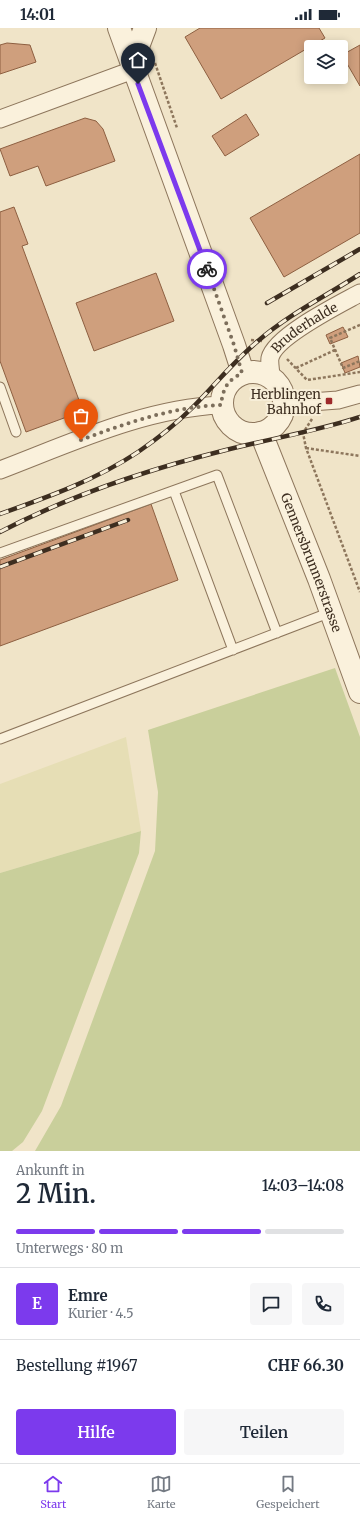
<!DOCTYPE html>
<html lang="de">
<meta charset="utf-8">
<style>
:root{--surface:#fff;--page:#f6f6f7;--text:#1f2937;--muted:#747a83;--line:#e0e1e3;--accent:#7c3aed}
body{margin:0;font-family:Merriweather,serif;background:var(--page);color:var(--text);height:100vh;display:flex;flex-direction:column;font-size:15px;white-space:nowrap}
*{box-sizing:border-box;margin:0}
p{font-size:13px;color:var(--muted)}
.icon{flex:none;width:22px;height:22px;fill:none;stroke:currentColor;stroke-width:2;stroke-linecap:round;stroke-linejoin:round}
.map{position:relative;height:1123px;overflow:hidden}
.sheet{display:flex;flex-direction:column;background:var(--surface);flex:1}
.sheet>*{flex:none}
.controls{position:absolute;left:304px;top:12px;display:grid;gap:8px}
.controls a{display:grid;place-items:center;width:44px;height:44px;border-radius:4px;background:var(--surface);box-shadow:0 2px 10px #0003;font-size:20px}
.pin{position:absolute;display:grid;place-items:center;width:34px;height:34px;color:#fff;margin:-41px -17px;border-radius:50% 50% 50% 0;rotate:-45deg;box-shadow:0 0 4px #0007}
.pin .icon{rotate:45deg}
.courier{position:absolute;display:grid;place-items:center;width:40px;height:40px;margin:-20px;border:3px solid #7c3aed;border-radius:50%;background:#fff;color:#222;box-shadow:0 1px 5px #0007}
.head em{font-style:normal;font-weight:600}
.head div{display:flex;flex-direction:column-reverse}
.head{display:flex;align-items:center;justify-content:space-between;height:68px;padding:0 16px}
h1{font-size:26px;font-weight:600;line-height:30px}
.bar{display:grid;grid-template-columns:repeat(4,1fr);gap:6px 4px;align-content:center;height:48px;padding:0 16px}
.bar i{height:5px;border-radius:3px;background:var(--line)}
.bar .current{background:var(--accent)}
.bar p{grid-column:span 4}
.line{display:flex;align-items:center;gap:10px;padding:0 16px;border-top:1px solid var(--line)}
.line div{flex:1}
.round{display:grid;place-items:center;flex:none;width:42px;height:42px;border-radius:4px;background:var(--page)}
.button{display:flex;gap:8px;margin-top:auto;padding:8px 16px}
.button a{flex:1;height:46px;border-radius:4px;background:var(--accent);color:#fff;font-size:16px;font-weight:600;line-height:46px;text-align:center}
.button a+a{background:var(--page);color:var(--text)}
.status{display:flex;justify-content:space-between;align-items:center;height:28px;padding:0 20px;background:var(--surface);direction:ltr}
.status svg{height:11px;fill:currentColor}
.tab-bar{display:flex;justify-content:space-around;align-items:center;height:56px;border-top:1px solid var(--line);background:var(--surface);font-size:11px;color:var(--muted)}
.tab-bar a{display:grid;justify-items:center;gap:2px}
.tab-bar .current{color:var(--accent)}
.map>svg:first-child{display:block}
</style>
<div class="status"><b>14:01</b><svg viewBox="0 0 49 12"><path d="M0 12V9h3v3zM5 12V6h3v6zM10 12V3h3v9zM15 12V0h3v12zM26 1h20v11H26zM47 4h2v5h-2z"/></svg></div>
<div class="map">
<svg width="360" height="1123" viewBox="0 0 360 1123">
<rect width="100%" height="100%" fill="#f0e4c8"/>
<path fill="#e6deb5" d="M126 709 141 803 0 845V756Z"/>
<path fill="#c9cf9b" d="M335 640 360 709V1123H35L61 1078 155 823 158 764 148 702Z
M141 803 139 825 42 1083 23 1114 12 1123H0V845Z"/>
<path fill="#cf9f7d" stroke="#8d5f41" d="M200 0H319L325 10 221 71 185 9Z
M7 15 30 17 36 34 0 46V17Z
M360 17V58L342 27Z
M246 86 259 107 225 128 212 108Z
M85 90 96 93 103 101 115 133 46 158 38 138 10 148 0 121Z
M360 126V205L284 249 250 190Z
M14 179 28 216 22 218 83 383 26 404 0 333V184Z
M156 245 174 293 94 323 76 275Z
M343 299 348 309 330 316 326 307Z
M358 328 360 339 345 345 341 335Z
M151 476 178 552 0 618V532Z"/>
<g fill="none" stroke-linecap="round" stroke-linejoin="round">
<g stroke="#8d765c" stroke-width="11">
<path id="service" d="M0 359 16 404
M174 463 233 622
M0 525 217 447 277 605
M0 711 331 584"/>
</g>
<g stroke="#8d765c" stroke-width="19">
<g id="minor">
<path d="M0 91 133 42"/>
<path id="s1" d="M271 349C271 343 269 335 270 330 275 308 340 276 360 265"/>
<path d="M284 376 338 372 360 366"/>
<path d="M0 442C71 415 145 380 221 377"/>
</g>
</g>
<g stroke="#8d765c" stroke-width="24">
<g id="tertiary">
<path d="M119 0 234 317 243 345"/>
<path d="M133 42 139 16 145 0"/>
<circle cx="253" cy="375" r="31"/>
<path id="s2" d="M261 405 319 551 360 664"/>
</g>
</g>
<path stroke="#8d765c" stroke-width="2.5" stroke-dasharray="3 2" stroke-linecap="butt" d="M155 35 177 100
M360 297 330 310 343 340 360 333
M251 312 262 313
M287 331 307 352 360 344
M296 340 335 322
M312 391 303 405 306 420 360 564
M306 420 360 428"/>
<use href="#service" stroke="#faf1dc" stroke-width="9"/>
<use href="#minor" stroke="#faf1dc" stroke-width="17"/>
<use href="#tertiary" stroke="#faf1dc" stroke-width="22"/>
<g stroke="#3d2e20" stroke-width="4.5">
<path id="rail" d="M267 275 360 221
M0 486C48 469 96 452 138 424 157 411 176 396 192 380 214 358 234 333 258 313 289 286 326 268 360 246
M0 504C69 468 146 442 222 423 268 411 314 404 360 389
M0 539 128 492"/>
</g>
<use href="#rail" stroke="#f7eed8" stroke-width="3" stroke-dasharray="9" stroke-linecap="butt"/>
</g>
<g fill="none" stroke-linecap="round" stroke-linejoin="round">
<path stroke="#7c6e5b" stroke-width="4" stroke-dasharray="0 7.2" d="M81 412C126 395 172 379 221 377 223 360 227 353 242 345L234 317 207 241"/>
<path stroke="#7c3aed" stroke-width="5" d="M138 56 207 241"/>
</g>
<rect fill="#9e2a2b" stroke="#f7eed8" stroke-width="1.5" x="325" y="369" width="8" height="8" rx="2"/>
<g text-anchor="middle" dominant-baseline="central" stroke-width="4" stroke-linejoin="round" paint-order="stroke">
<g font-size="13" fill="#3d2e20" stroke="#f7eed8">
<text stroke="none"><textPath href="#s1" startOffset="66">Bruderhalde</textPath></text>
<text stroke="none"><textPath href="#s2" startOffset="139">Gennersbrunnerstrasse</textPath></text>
</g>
<g font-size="13" fill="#3d2e20" stroke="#f7eed8" text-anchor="end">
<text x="321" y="366">Herblingen<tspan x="321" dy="15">Bahnhof</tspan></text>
</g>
</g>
</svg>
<div class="controls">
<a><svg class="icon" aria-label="layers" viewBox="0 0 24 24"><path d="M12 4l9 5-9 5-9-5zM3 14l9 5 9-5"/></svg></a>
</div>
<div class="pin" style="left:81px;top:412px;background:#ea580c"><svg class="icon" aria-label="bag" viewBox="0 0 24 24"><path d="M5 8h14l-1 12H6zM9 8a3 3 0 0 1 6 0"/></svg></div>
<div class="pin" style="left:138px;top:56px;background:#1f2937"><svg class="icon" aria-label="home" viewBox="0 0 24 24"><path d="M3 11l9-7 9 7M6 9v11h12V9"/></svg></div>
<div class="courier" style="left:207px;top:241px"><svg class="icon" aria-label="bike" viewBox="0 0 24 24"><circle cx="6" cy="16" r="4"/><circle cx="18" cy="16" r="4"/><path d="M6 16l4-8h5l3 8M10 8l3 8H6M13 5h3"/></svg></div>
</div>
<section class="sheet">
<div class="head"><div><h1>2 Min.</h1><p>Ankunft in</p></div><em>14:03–14:08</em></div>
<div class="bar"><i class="current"></i><i class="current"></i><i class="current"></i><i></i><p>Unterwegs · 80 m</p></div>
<div class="line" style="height:72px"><b class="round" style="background:var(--accent);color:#fff">E</b><div><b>Emre</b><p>Kurier · 4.5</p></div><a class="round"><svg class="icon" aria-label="chat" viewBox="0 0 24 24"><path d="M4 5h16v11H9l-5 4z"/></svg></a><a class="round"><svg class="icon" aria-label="phone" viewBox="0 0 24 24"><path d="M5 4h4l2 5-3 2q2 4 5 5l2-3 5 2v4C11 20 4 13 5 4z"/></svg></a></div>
<div class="line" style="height:52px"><div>Bestellung #1967</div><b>CHF 66.30</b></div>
<div class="button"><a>Hilfe</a><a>Teilen</a></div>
</section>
<nav class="tab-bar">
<a class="current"><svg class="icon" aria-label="home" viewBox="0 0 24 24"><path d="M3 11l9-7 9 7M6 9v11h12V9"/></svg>Start</a>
<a><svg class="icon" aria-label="map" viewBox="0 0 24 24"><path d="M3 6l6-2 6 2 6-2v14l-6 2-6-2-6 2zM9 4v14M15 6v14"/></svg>Karte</a>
<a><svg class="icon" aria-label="saved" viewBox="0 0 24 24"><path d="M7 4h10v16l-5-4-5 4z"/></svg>Gespeichert</a>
</nav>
